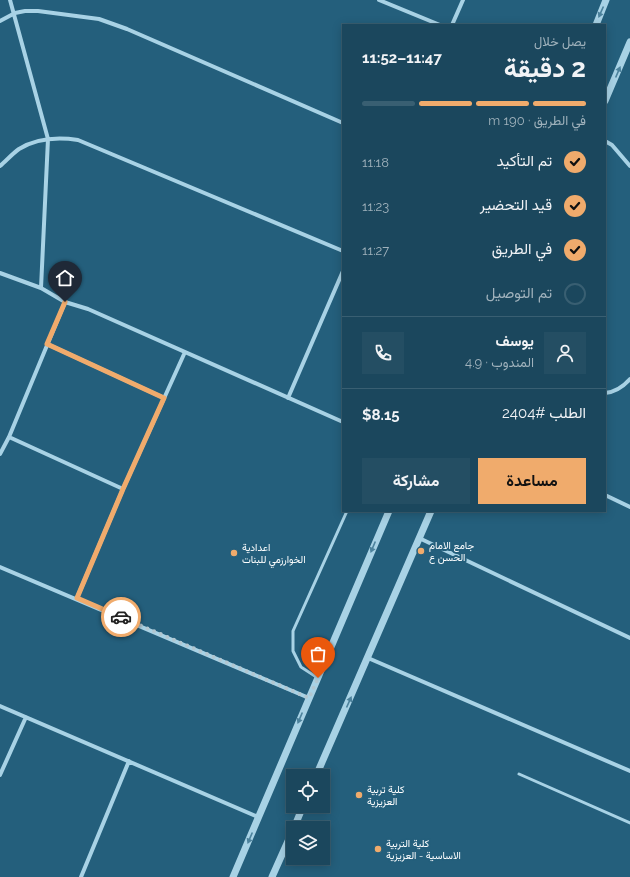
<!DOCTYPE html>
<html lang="ar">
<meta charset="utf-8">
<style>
:root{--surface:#1b475d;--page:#244e63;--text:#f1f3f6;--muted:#a0b2bc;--line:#395f72;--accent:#f0ab6c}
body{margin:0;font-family:Raleway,Vazirmatn,sans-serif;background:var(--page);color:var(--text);direction:rtl;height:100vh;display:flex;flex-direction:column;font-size:15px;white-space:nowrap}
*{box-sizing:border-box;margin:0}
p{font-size:13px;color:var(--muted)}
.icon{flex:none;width:22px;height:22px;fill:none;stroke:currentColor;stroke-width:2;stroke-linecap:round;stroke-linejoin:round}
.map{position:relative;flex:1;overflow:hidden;direction:ltr}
.drawer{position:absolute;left:342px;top:24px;width:264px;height:488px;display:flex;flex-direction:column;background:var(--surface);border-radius:0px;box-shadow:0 2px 10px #0003,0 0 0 1px var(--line);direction:rtl}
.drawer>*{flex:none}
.fabs{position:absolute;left:286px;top:769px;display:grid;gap:8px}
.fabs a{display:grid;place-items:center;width:44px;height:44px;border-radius:0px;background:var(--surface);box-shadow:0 2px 10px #0003,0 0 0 1px var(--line);font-size:20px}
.pin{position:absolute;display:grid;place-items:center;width:34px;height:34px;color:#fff;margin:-41px -17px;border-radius:50% 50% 50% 0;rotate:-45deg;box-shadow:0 0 4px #0007}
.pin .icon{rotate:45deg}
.courier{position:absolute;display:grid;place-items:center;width:40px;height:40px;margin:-20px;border:3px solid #f0ab6c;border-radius:50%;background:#fff;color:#222;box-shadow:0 1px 5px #0007}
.overview em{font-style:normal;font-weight:700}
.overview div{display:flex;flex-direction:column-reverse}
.overview{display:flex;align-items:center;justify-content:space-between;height:68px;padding:0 20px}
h1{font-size:26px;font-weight:700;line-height:30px}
.bar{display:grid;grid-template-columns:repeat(4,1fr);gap:6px 4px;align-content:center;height:48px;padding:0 20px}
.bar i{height:5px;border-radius:3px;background:var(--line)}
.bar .current{background:var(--accent)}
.bar p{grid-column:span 4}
.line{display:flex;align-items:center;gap:10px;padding:0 20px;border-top:1px solid var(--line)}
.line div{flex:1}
.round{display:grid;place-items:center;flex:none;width:42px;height:42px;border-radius:0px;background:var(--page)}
ol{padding:0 20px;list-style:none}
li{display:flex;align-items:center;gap:12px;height:44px}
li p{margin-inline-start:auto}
li .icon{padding:4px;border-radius:50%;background:var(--accent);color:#111;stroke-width:4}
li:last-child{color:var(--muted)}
li i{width:22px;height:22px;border:2px solid var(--line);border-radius:50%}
.primary-button{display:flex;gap:8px;margin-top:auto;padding:8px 20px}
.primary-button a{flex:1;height:46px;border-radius:0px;background:var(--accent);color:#111;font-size:16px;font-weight:700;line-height:46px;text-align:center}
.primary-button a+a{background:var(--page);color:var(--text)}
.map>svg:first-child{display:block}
</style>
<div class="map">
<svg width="630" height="877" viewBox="0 0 630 877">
<rect width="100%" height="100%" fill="#245f7c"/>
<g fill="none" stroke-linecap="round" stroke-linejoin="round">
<path stroke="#a8d2e5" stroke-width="3" d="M318 678 301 667 293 651V631L347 511
M519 774 630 823"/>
<path stroke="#a8d2e5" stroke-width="4" d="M10 0 48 139 41 288
M379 0 440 25
M0 21 15 13 25 11H38L99 19 127 29 343 123
M452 25 463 0
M605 141 612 145 630 166
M0 166C6 161 12 154 19 149 37 138 58 137 78 140L343 251
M0 273 41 288 65 302 88 309 343 422
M47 344 164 398
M605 393C615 392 623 387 630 379
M288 398 343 271
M9 437 123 489
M0 454 9 437 65 302
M605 495 630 507
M419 538 630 638
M0 567 309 698
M77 598 123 489 185 352
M368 658 630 771
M0 706 258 817
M0 775 26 717
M81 877 129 761"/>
<path stroke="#a8d2e5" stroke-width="7" d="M596 25 606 0
M605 101 630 42
M316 776 431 511
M294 828 303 806
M233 877 389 511
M272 877 293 830"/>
</g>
<defs><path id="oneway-solid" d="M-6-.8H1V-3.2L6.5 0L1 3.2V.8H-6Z"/></defs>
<g fill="#4c829c">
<use href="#oneway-solid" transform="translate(601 12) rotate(114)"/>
<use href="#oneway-solid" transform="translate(618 72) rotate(-67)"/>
<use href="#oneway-solid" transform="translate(373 547) rotate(113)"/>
<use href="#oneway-solid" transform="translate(349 702) rotate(-66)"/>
<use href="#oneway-solid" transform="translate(300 718) rotate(113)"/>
<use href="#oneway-solid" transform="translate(250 838) rotate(113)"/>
</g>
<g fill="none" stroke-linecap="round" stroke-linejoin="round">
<path stroke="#b2c7d1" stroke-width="4" stroke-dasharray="0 7.2" d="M121 617 309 698 318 678"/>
<path stroke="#f0ab6c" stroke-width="5" d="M65 302 47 344 164 398 123 489 77 598 121 617"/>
</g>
<g fill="#f0ab6c" stroke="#245f7c" stroke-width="1.5">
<circle cx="421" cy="551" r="4"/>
<circle cx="234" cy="553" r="4"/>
<circle cx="359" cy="795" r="4"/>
<circle cx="378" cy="849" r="4"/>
</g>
<g text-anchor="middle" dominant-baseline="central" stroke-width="4" stroke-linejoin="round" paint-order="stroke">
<g font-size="10" fill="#fff" stroke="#245f7c" text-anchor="start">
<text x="429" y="545">جامع الامام<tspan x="429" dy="12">الحسن ع</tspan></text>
<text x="242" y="547">اعدادية<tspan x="242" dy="12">الخوارزمي للبنات</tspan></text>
<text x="367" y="789">كلية تربية<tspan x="367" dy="12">العزيزية</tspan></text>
<text x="386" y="843">كلية التربية<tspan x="386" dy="12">الاساسية - العزيزية</tspan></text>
</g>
</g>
</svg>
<div class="fabs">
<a><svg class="icon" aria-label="locate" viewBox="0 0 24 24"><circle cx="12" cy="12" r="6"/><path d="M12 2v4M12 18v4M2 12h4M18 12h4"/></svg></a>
<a><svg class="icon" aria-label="layers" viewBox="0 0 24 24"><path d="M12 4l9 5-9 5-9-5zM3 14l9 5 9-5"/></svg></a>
</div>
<div class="pin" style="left:318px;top:678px;background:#ea580c"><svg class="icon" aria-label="bag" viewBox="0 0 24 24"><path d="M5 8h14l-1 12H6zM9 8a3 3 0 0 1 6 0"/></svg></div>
<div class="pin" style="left:65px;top:302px;background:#1f2937"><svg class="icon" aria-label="home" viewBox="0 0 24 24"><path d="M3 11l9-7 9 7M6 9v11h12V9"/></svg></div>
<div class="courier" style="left:121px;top:617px"><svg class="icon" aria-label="car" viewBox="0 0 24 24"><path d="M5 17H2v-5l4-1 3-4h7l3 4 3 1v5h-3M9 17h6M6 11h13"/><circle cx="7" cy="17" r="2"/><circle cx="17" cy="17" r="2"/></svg></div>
<section class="drawer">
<div class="overview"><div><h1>2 دقيقة</h1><p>يصل خلال</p></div><em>11:47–11:52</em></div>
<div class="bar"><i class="current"></i><i class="current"></i><i class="current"></i><i></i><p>في الطريق · 190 m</p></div>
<ol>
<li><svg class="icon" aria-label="check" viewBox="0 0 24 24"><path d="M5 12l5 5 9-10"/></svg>تم التأكيد<p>11:18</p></li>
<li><svg class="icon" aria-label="check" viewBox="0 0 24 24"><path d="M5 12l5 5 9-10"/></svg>قيد التحضير<p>11:23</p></li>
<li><svg class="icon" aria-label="check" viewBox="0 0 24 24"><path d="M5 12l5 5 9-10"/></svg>في الطريق<p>11:27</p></li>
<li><i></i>تم التوصيل</li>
</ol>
<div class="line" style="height:72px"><a class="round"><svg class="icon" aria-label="person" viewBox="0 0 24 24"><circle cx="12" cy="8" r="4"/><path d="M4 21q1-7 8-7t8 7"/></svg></a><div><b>يوسف</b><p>المندوب · 4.9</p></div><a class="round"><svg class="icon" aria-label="phone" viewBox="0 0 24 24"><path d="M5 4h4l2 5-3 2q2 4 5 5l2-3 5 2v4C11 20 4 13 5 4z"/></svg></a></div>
<div class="line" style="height:52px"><div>الطلب #2404</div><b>$8.15</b></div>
<div class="primary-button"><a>مساعدة</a><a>مشاركة</a></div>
</section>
</div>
